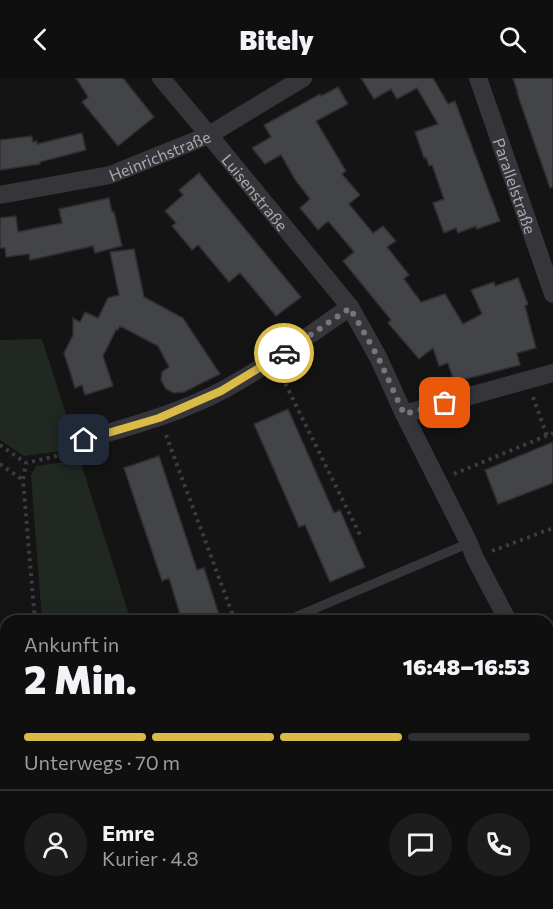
<!DOCTYPE html>
<html lang="de">
<meta charset="utf-8">
<style>
:root{--surface:#0f0f10;--page:#1d1d1e;--text:#f1f3f6;--muted:#9b9c9f;--line:#2f2f30;--accent:#dbbb47}
body{margin:0;font-family:Commissioner,sans-serif;background:var(--page);color:var(--text);height:100vh;display:flex;flex-direction:column;font-size:22px;white-space:nowrap}
*{box-sizing:border-box;margin:0}
p{font-size:20px;color:var(--muted)}
.icon{flex:none;width:33px;height:33px;fill:none;stroke:currentColor;stroke-width:2;stroke-linecap:round;stroke-linejoin:round}
.map{position:relative;flex:1;overflow:hidden}
.details{position:absolute;left:0px;top:537px;width:554px;height:294px;display:flex;flex-direction:column;background:var(--surface);border-radius:18px 18px 0 0;box-shadow:0 6px 24px #0002,0 0 0 2px var(--line)}
.details>*{flex:none}
.pin{position:absolute;display:grid;place-items:center;width:51px;height:51px;color:#fff;margin:-26px;border-radius:12px;box-shadow:0 3px 9px #0006}
.courier{position:absolute;display:grid;place-items:center;width:60px;height:60px;margin:-30px;border:4px solid #dbbb47;border-radius:50%;background:#fff;color:#222;box-shadow:0 2px 8px #0007}
.head em{font-style:normal;font-weight:800}
.head div{display:flex;flex-direction:column-reverse}
.head{display:flex;align-items:center;justify-content:space-between;height:102px;padding:0 24px}
h1{font-size:39px;font-weight:800;line-height:45px}
.bar{display:grid;grid-template-columns:repeat(4,1fr);gap:9px 6px;align-content:center;height:72px;padding:0 24px}
.bar i{height:8px;border-radius:4px;background:var(--line)}
.bar .selected{background:var(--accent)}
.bar p{grid-column:span 4}
.line{display:flex;align-items:center;gap:15px;padding:0 24px;border-top:2px solid var(--line)}
.line div{flex:1}
.round{display:grid;place-items:center;flex:none;width:63px;height:63px;border-radius:32px;background:var(--page)}
header{display:flex;justify-content:space-between;align-items:center;height:78px;padding:0 24px;background:var(--surface);font-size:27px;font-weight:800}
.map>svg:first-child{display:block}
</style>
<header><svg class="icon" aria-label="back" viewBox="0 0 24 24"><path d="M15 5l-7 7 7 7"/></svg>Bitely<svg class="icon" aria-label="search" viewBox="0 0 24 24"><circle cx="10" cy="10" r="6"/><path d="M15 15l6 6"/></svg></header>
<div class="map">
<svg width="553" height="831" viewBox="0 0 553 831">
<rect width="100%" height="100%" fill="#141415"/>
<path fill="#212822" d="M42 261 77 371 24 378 0 362V262Z
M80 382 131 543H42L31 397 36 388Z"/>
<path fill="#434448" stroke="#2f2e31" stroke-width="1.5" d="M76 0H123L154 39 118 68 82 24 88 19Z
M361 0H433L448 26 455 23 500 143 477 151 476 148 458 155 456 150 444 155 433 125 444 121 432 87 429 88 426 79 424 80 415 54 438 46 417 10 397 21 391 11 374 21Z
M513 0H553V109L550 110 517 15H518Z
M338 9 348 26 316 43 346 93 342 96 360 117 349 126 373 155 383 148 396 163 387 169 409 197 404 201 421 224 445 216 463 246 482 236 471 212 494 204 495 208 518 200 528 226 525 228 536 270 517 275 520 287 454 304 448 285 439 288 433 270 419 281 388 245 391 242 343 183 354 174 328 143 318 152 300 130 310 121 296 103 281 77 265 86 252 70 271 59 264 47 320 16 321 18Z
M82 55 86 72 40 84V86L0 92V62L32 58 33 64 37 63V66Z
M199 95 301 219 276 238 240 195 229 204 198 167 192 172 172 148 176 145 165 133 183 117 179 112Z
M109 120 112 134H114L122 168 95 175 93 168 30 182 29 176 6 179 5 170H0V140L16 138 18 154 36 150 62 145 59 131Z
M134 171 144 219 183 240 220 296 184 314 174 315 166 311 161 302 162 294 169 289 158 268 120 248 118 252H116L103 278 113 308 85 317 82 307 75 310 64 275 73 257V240L80 244 85 234 98 240 108 220 119 217 110 174Z
M288 331 334 435 340 432 365 489 330 504 305 447 299 449 254 346Z
M553 364V405L498 426 485 392Z
M159 378 197 492 204 490 221 543H182L169 500 162 503 124 390Z"/>
<g fill="none" stroke-linecap="round" stroke-linejoin="round">
<path stroke="#3c3c41" stroke-width="4" stroke-dasharray="3 4.5" stroke-linecap="butt" d="M282 299 360 457
M533 319 547 358
M166 357 235 543
M0 367 26 385
M0 386 23 402
M454 396 553 355
M492 473 553 450
M35 543 23 402 26 385 69 375
M0 670 6 669
M548 792 553 790
M78 825 80 831
M448 831 464 825"/>
<path stroke="#36363a" stroke-width="9" d="M286 543 469 465"/>
<g stroke="#36363a" stroke-width="18">
<path id="s1" d="M161 0 209 57 350 229 378 279 404 336 469 465 475 480 508 543"/>
<path id="s2" d="M478 0 553 216"/>
<path id="s3" d="M0 117 110 97 209 57 303 0"/>
<path d="M404 336 553 295"/>
<path d="M84 362C131 348 180 335 223 312 267 288 308 258 350 229"/>
<path d="M548 619 553 630"/>
</g>
</g>
<g fill="none" stroke-linecap="round" stroke-linejoin="round">
<path stroke="#74767c" stroke-width="6" stroke-dasharray="0 10.8" d="M284 275 350 230 378 279 404 336 445 325"/>
<path stroke="#dbbb47" stroke-width="8" d="M84 362 159 340 221 313 284 275"/>
</g>
<g text-anchor="middle" dominant-baseline="central" stroke-width="6" stroke-linejoin="round" paint-order="stroke">
<g font-size="16" fill="#a7aab4" stroke="#0f0f10">
<text stroke="none"><textPath href="#s3" startOffset="165">Heinrichstraße</textPath></text>
<text stroke="none"><textPath href="#s2" startOffset="114">Parallelstraße</textPath></text>
<text stroke="none"><textPath href="#s1" startOffset="148">Luisenstraße</textPath></text>
</g>
</g>
</svg>
<div class="pin" style="left:445px;top:325px;background:#ea580c"><svg class="icon" aria-label="bag" viewBox="0 0 24 24"><path d="M5 8h14l-1 12H6zM9 8a3 3 0 0 1 6 0"/></svg></div>
<div class="pin" style="left:84px;top:362px;background:#1f2937"><svg class="icon" aria-label="home" viewBox="0 0 24 24"><path d="M3 11l9-7 9 7M6 9v11h12V9"/></svg></div>
<div class="courier" style="left:284px;top:275px"><svg class="icon" aria-label="car" viewBox="0 0 24 24"><path d="M5 17H2v-5l4-1 3-4h7l3 4 3 1v5h-3M9 17h6M6 11h13"/><circle cx="7" cy="17" r="2"/><circle cx="17" cy="17" r="2"/></svg></div>
<section class="details">
<div class="head"><div><h1>2 Min.</h1><p>Ankunft in</p></div><em>16:48–16:53</em></div>
<div class="bar"><i class="selected"></i><i class="selected"></i><i class="selected"></i><i></i><p>Unterwegs · 70 m</p></div>
<div class="line" style="height:108px"><a class="round"><svg class="icon" aria-label="person" viewBox="0 0 24 24"><circle cx="12" cy="8" r="4"/><path d="M4 21q1-7 8-7t8 7"/></svg></a><div><b>Emre</b><p>Kurier · 4.8</p></div><a class="round"><svg class="icon" aria-label="chat" viewBox="0 0 24 24"><path d="M4 5h16v11H9l-5 4z"/></svg></a><a class="round"><svg class="icon" aria-label="phone" viewBox="0 0 24 24"><path d="M5 4h4l2 5-3 2q2 4 5 5l2-3 5 2v4C11 20 4 13 5 4z"/></svg></a></div>
</section>
</div>
